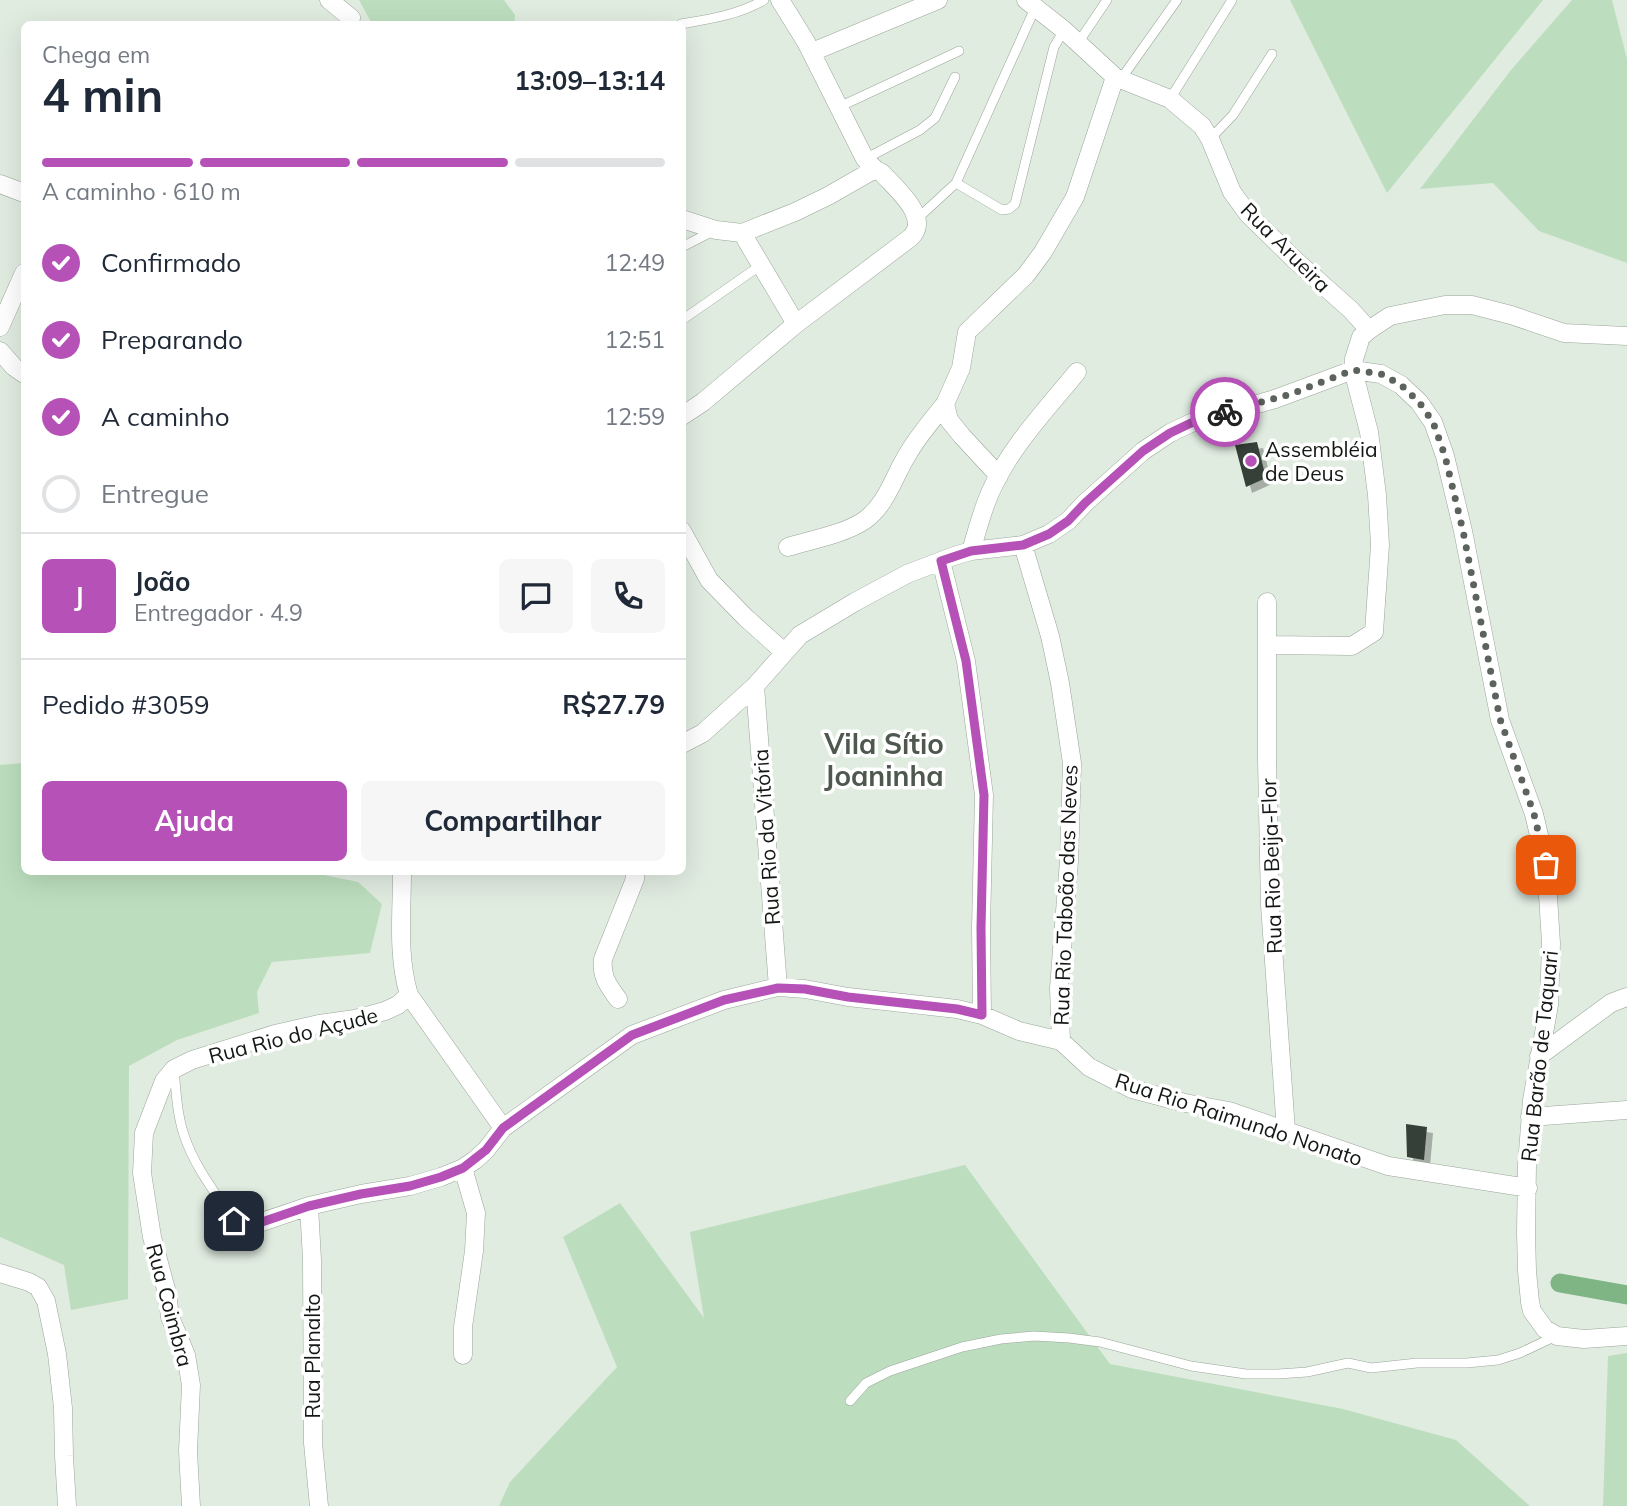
<!DOCTYPE html>
<html lang="pt">
<meta charset="utf-8">
<style>
:root{--surface:#fff;--page:#f6f6f7;--text:#1f2937;--muted:#747a83;--line:#e0e1e3;--accent:#b551b7}
body{margin:0;font-family:Mulish,sans-serif;background:var(--page);color:var(--text);height:100vh;display:flex;flex-direction:column;font-size:26px;white-space:nowrap}
*{box-sizing:border-box;margin:0}
p{font-size:23px;color:var(--muted)}
.icon{flex:none;width:38px;height:38px;fill:none;stroke:currentColor;stroke-width:2;stroke-linecap:round;stroke-linejoin:round}
.map{position:relative;flex:1;overflow:hidden}
.drawer{position:absolute;left:21px;top:21px;width:665px;height:854px;display:flex;flex-direction:column;background:var(--surface);border-radius:10px;box-shadow:0 7px 28px #0002}
.drawer>*{flex:none}
.pin{position:absolute;display:grid;place-items:center;width:60px;height:60px;color:#fff;margin:-30px;border-radius:14px;box-shadow:0 4px 10px #0006}
.courier{position:absolute;display:grid;place-items:center;width:70px;height:70px;margin:-35px;border:5px solid #b551b7;border-radius:50%;background:#fff;color:#222;box-shadow:0 2px 9px #0007}
.headline em{font-style:normal;font-weight:700}
.headline div{display:flex;flex-direction:column-reverse}
.headline{display:flex;align-items:center;justify-content:space-between;height:119px;padding:0 21px}
h1{font-size:46px;font-weight:700;line-height:52px}
.bar{display:grid;grid-template-columns:repeat(4,1fr);gap:10px 7px;align-content:center;height:84px;padding:0 21px}
.bar i{height:9px;border-radius:5px;background:var(--line)}
.bar .current{background:var(--accent)}
.bar p{grid-column:span 4}
.line{display:flex;align-items:center;gap:18px;padding:0 21px;border-top:2px solid var(--line)}
.line div{flex:1}
.round{display:grid;place-items:center;flex:none;width:74px;height:74px;border-radius:10px;background:var(--page)}
ol{padding:0 21px;list-style:none}
li{display:flex;align-items:center;gap:21px;height:77px}
li p{margin-inline-start:auto}
li .icon{padding:7px;border-radius:50%;background:var(--accent);color:#fff;stroke-width:4}
li:last-child{color:var(--muted)}
li i{width:38px;height:38px;border:4px solid var(--line);border-radius:50%}
.button{display:flex;gap:14px;margin-top:auto;padding:14px 21px}
.button a{flex:1;height:80px;border-radius:10px;background:var(--accent);color:#fff;font-size:28px;font-weight:700;line-height:80px;text-align:center}
.button a+a{background:var(--page);color:var(--text)}
.map>svg:first-child{display:block}
</style>
<div class="map">
<svg width="1627" height="1506" viewBox="0 0 1627 1506">
<defs>
<filter id="shadow"><feDropShadow dx="6" dy="6" stdDeviation="0" flood-color="#0004"/></filter>
</defs>
<rect width="100%" height="100%" fill="#e1ece1"/>
<path fill="#bcdebe" d="M359 0H504L515 15 514 24H372Z
M1290 0H1543L1387 193Z
M1572 0H1612L1627 59V263L1539 231 1493 183 1420 189 1511 70Z
M24 763V872H309L358 882 382 904 370 953 272 962 257 992 259 1013 177 1040 129 1066 128 1299 71 1310 64 1265 0 1237V765Z
M965 1165 1110 1364 1343 1409 1456 1440 1530 1506H499L510 1482 617 1367 563 1237 620 1203 704 1318 690 1232Z
M1627 1353V1506H1603L1608 1356Z"/>
<g fill="none" stroke-linecap="round" stroke-linejoin="round">
<path stroke="#7fb484" stroke-width="19" d="M1560 1283 1627 1295"/>
</g>
<path fill="#363f37" filter="url(#shadow)" d="M1257 442 1266 478 1246 487 1235 445Z
M1406 1124 1427 1127 1424 1160 1407 1157Z"/>
<g fill="none" stroke-linecap="round" stroke-linejoin="round">
<g stroke="#9aa59a" stroke-width="10">
<path id="service" d="M681 24C710 19 738 15 764 0
M1078 43 1107 0
M1121 79 1177 0
M1170 99 1232 0
M839 107 959 51
M1210 139 1233 115 1272 54
M865 159 920 130 935 118 955 77
M956 183 1002 210 1009 209 1015 204 1054 47 1064 30
M918 218 956 183 1036 6
M682 247 715 230
M682 320 761 265
M174 1069C176 1091 177 1114 184 1135 194 1166 216 1194 234 1221
M850 1401 866 1383 890 1371 962 1347 1001 1339 1034 1336 1069 1338 1100 1342 1191 1366 1246 1374H1278L1307 1372 1348 1363 1371 1368 1417 1363H1467L1498 1360 1520 1353 1556 1336"/>
</g>
<g stroke="#9aa59a" stroke-width="19">
<path id="minor" d="M329 0 351 18 349 24
M1026 0 1064 30 1115 77 1170 99 1202 126 1210 139 1232 192 1248 214 1296 261 1351 310 1369 330
M812 52 938 0
M0 184 24 193
M682 219 716 230 742 233 795 212 828 196 870 172 876 170
M742 233 796 324
M0 327 24 273
M0 351 14 367 24 374
M1353 370 1381 374 1401 385 1419 402 1433 422 1445 456 1463 531 1500 720 1534 814 1546 865 1551 943 1549 1005 1532 1100 1527 1165 1526 1233 1527 1271 1530 1302 1532 1311 1545 1329 1557 1336 1584 1339 1627 1336
M682 416 703 402 796 324 910 238C932 218 896 189 882 173L876 170 865 159 806 42 780 0
M999 476 962 436 949 420 945 404 961 368 967 332 1026 275 1043 252 1075 197 1115 77
M682 531 709 580 746 618 784 652
M1023 545 1050 636 1060 683 1072 763 1069 861 1059 988 1061 1041
M788 547C811 540 845 534 865 520 888 503 894 475 909 452 919 435 932 420 945 404
M971 551C977 531 982 511 990 493 1010 447 1046 410 1077 372
M941 561 966 661 984 795 981 928 982 1015
M1267 602V760L1270 905 1286 1131
M1267 645 1352 646 1374 632 1380 545 1377 495 1369 432 1353 370 1354 359 1361 337 1369 330 1390 316 1445 305H1472L1511 315 1564 333 1627 336
M755 686 778 987
M682 744 703 733 755 686 800 635 855 602 907 574 954 556 971 551 1023 545 1049 534 1068 521 1085 503 1143 451 1170 433 1191 423 1275 399 1353 370
M402 872C402 913 397 955 409 995L503 1128
M618 999C608 985 601 977 603 959L635 879V872
M1539 1056 1611 1003 1627 997
M1530 1117 1627 1110
M463 1168 476 1213 474 1251 463 1327V1355
M309 1206 312 1260 313 1443 319 1506
M234 1221 243 1226H250L309 1206 361 1194 410 1186 441 1177 463 1168 475 1160 486 1150 503 1128 632 1035 724 1000 778 987 805 989 848 997 957 1009 982 1015 1019 1031 1061 1041 1089 1067 1132 1089 1185 1103 1229 1111 1388 1166 1528 1188
M0 1273 29 1282 38 1287 46 1301 57 1354 63 1408 64 1456 67 1506
M191 1506 188 1451 191 1385 186 1355 170 1317 167 1293 152 1237 142 1173 144 1133 164 1081 174 1069 192 1060 275 1034 319 1024 355 1019 385 1011 398 1005 409 995"/>
</g>
<use href="#service" stroke="#fff" stroke-width="9"/>
<use href="#minor" stroke="#fff" stroke-width="18"/>
</g>
<g fill="none" stroke-linecap="round" stroke-linejoin="round">
<path stroke="#5c625c" stroke-width="7" stroke-dasharray="0 12.6" d="M1225 412 1291 394 1353 370 1381 374 1401 385 1419 402 1433 422 1445 456 1463 531 1500 719 1534 814 1546 865"/>
<path stroke="#b551b7" stroke-width="9" d="M234 1221 243 1226H250L309 1206 361 1194 410 1186 441 1177 463 1168 486 1150 503 1128 632 1035 724 1000 778 988 805 989 848 997 957 1009 982 1015 981 928 984 795 966 661 941 561 971 551 1023 545 1049 534 1068 521 1085 503 1143 451 1170 433 1191 423 1225 412"/>
</g>
<circle fill="#b551b7" stroke="#fff" stroke-width="2.5" cx="1251" cy="461" r="7"/>
<g text-anchor="middle" dominant-baseline="central" stroke-width="7" stroke-linejoin="round" paint-order="stroke">
<g font-size="21" fill="#141814" stroke="#fff">
<text transform="translate(1286 247) rotate(45)">Rua Arueira</text>
<text transform="translate(766 837) rotate(-94)">Rua Rio da Vitória</text>
<text transform="translate(1271 866) rotate(-92)">Rua Rio Beija-Flor</text>
<text transform="translate(1065 895) rotate(-88)">Rua Rio Taboão das Neves</text>
<text transform="translate(293 1035) rotate(-14)">Rua Rio do Açude</text>
<text transform="translate(1539 1056) rotate(-84)">Rua Barão de Taquari</text>
<text transform="translate(1239 1119) rotate(18)">Rua Rio Raimundo Nonato</text>
<text transform="translate(170 1305) rotate(75)">Rua Coimbra</text>
<text transform="translate(312 1356) rotate(-90)">Rua Planalto</text>
</g>
<g font-size="21" fill="#141814" stroke="#fff" text-anchor="start">
<text x="1265" y="449">Assembléia<tspan x="1265" dy="24">de Deus</tspan></text>
</g>
<g font-size="28" font-weight="bold" fill="#4e584f" stroke="#fff">
<text x="884" y="743">Vila Sítio<tspan x="884" dy="32">Joaninha</tspan></text>
</g>
</g>
</svg>
<div class="pin" style="left:1546px;top:865px;background:#ea580c"><svg class="icon" aria-label="bag" viewBox="0 0 24 24"><path d="M5 8h14l-1 12H6zM9 8a3 3 0 0 1 6 0"/></svg></div>
<div class="pin" style="left:234px;top:1221px;background:#1f2937"><svg class="icon" aria-label="home" viewBox="0 0 24 24"><path d="M3 11l9-7 9 7M6 9v11h12V9"/></svg></div>
<div class="courier" style="left:1225px;top:412px"><svg class="icon" aria-label="bike" viewBox="0 0 24 24"><circle cx="6" cy="16" r="4"/><circle cx="18" cy="16" r="4"/><path d="M6 16l4-8h5l3 8M10 8l3 8H6M13 5h3"/></svg></div>
<section class="drawer">
<div class="headline"><div><h1>4 min</h1><p>Chega em</p></div><em>13:09–13:14</em></div>
<div class="bar"><i class="current"></i><i class="current"></i><i class="current"></i><i></i><p>A caminho · 610 m</p></div>
<ol>
<li><svg class="icon" aria-label="check" viewBox="0 0 24 24"><path d="M5 12l5 5 9-10"/></svg>Confirmado<p>12:49</p></li>
<li><svg class="icon" aria-label="check" viewBox="0 0 24 24"><path d="M5 12l5 5 9-10"/></svg>Preparando<p>12:51</p></li>
<li><svg class="icon" aria-label="check" viewBox="0 0 24 24"><path d="M5 12l5 5 9-10"/></svg>A caminho<p>12:59</p></li>
<li><i></i>Entregue</li>
</ol>
<div class="line" style="height:126px"><b class="round" style="background:var(--accent);color:#fff">J</b><div><b>João</b><p>Entregador · 4.9</p></div><a class="round"><svg class="icon" aria-label="chat" viewBox="0 0 24 24"><path d="M4 5h16v11H9l-5 4z"/></svg></a><a class="round"><svg class="icon" aria-label="phone" viewBox="0 0 24 24"><path d="M5 4h4l2 5-3 2q2 4 5 5l2-3 5 2v4C11 20 4 13 5 4z"/></svg></a></div>
<div class="line" style="height:91px"><div>Pedido #3059</div><b>R$27.79</b></div>
<div class="button"><a>Ajuda</a><a>Compartilhar</a></div>
</section>
</div>
